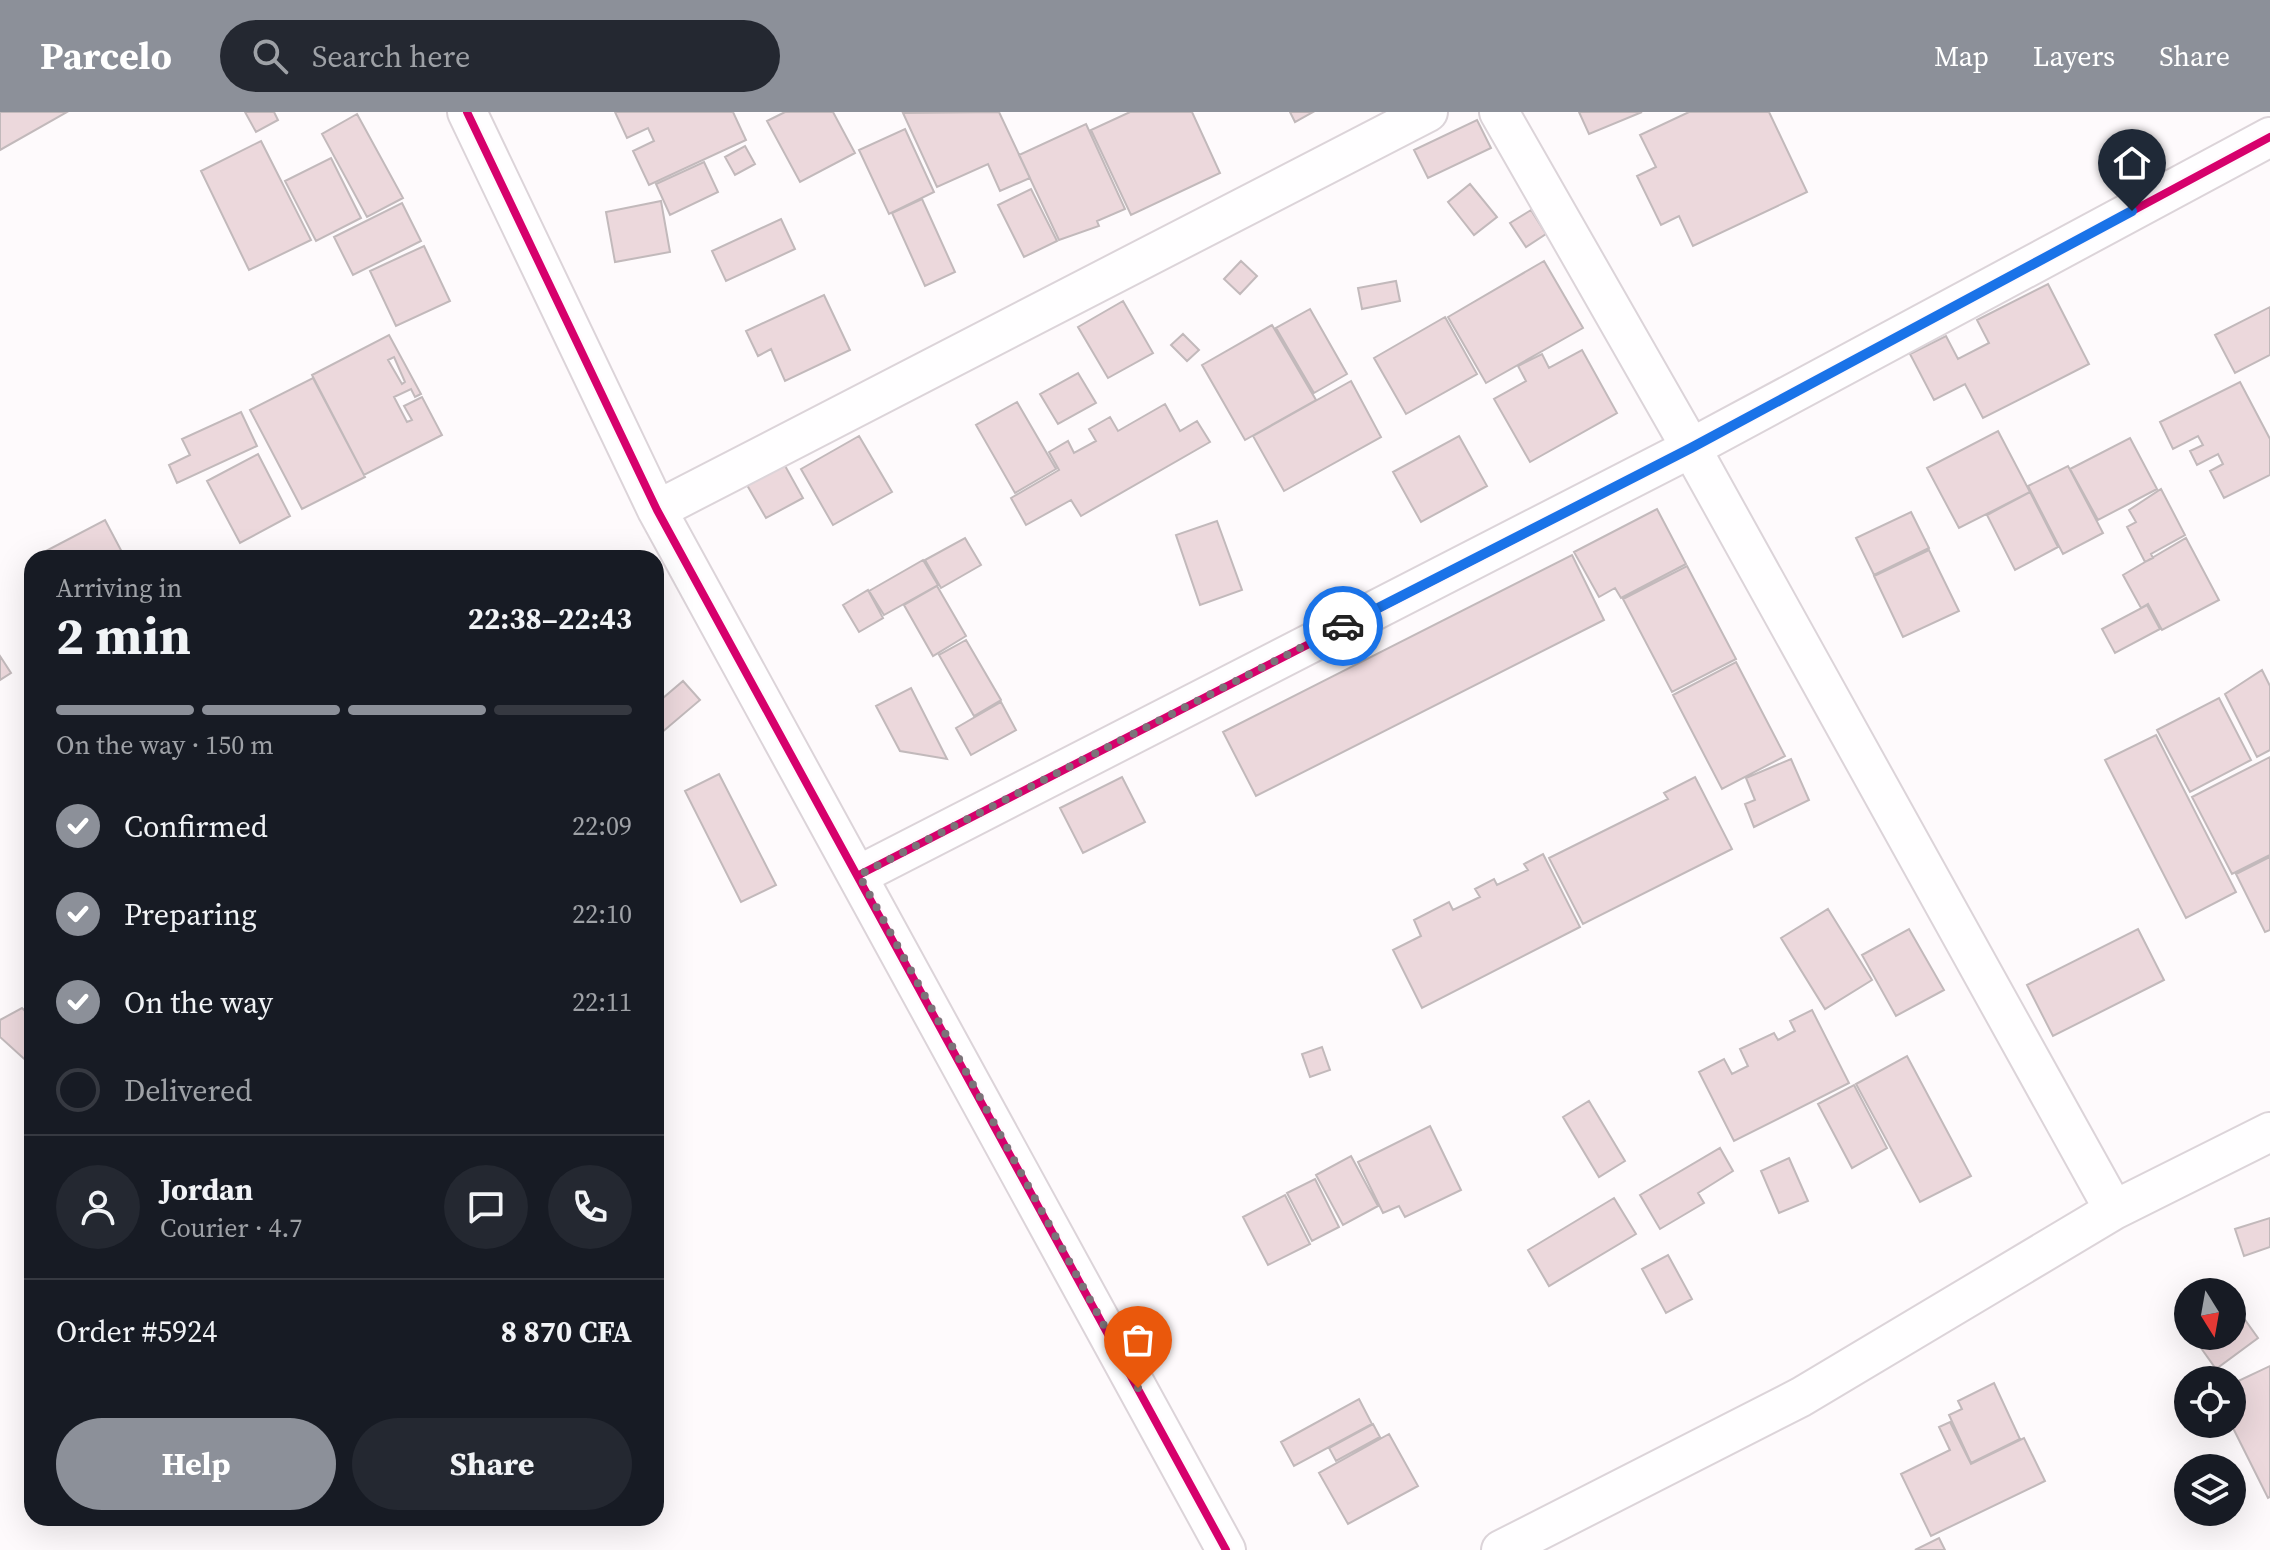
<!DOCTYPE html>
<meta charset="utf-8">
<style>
:root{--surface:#171b24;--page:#242831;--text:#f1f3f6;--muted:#9ea1a6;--line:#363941;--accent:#8c9099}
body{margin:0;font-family:"Source Serif 4",serif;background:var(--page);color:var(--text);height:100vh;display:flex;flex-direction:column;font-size:30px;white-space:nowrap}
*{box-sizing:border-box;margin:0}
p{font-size:26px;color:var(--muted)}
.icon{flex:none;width:44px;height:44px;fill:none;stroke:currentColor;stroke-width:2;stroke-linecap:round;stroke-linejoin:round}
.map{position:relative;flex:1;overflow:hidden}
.details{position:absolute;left:24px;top:438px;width:640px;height:976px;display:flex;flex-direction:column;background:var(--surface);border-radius:24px;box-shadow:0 8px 32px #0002}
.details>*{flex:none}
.needle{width:52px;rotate:169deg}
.tools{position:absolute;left:2174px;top:1166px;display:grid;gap:16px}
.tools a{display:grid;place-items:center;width:72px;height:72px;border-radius:50%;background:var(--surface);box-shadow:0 8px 32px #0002;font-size:40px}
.pin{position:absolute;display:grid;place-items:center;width:68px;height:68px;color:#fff;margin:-82px -34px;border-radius:50% 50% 50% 0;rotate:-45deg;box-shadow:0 0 8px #0007}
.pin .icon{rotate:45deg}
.courier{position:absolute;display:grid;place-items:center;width:80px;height:80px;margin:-40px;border:6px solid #1a73e8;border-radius:50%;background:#fff;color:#222;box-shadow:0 2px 10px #0007}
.head em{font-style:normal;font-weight:700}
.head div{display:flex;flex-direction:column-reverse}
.head{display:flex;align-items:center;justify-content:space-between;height:136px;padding:0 32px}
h1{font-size:52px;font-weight:700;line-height:60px}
.bar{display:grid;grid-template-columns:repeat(4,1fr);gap:12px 8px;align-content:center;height:96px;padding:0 32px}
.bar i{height:10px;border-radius:6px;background:var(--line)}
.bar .on{background:var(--accent)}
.bar p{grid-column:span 4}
.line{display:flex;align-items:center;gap:20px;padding:0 32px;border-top:2px solid var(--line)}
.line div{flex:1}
.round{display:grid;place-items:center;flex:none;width:84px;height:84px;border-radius:42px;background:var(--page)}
ol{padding:0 32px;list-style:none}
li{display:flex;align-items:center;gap:24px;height:88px}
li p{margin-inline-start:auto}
li .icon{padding:8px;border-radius:50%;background:var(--accent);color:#fff;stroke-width:4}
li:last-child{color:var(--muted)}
li i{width:44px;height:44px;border:4px solid var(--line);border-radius:50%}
.action{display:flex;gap:16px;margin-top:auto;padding:16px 32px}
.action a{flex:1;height:92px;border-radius:48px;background:var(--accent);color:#fff;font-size:32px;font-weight:700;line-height:92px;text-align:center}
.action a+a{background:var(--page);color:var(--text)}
header{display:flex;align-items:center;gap:48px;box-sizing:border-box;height:112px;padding:0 40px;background:var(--accent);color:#fff}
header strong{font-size:38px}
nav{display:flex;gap:44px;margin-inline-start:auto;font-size:28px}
.search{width:560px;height:72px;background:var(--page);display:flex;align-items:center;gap:20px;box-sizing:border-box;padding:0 28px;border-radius:44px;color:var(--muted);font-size:30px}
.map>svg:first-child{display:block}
</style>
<header>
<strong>Parcelo</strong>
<div class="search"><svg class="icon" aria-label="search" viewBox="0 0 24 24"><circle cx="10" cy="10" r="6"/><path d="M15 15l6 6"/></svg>Search here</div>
<nav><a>Map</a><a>Layers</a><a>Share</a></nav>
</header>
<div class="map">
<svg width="2270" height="1438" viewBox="0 0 2270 1438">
<rect width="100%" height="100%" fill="#fefafc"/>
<path fill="#ecd8dc" stroke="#c2b9bb" stroke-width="2" fill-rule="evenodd" d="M0 0H67L0 38Z
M245 0H274L278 8 256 20Z
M615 0H733L746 28 649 73 633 39 654 29 648 16 627 26Z
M785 0H833L855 41 800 70 767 9Z
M999 0 1030 66 1000 79 988 52 937 75 903 1Z
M1130 0H1192L1220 61 1131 103 1091 18Z
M1290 0H1313L1295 10Z
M1579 0H1642L1589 22Z
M1689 0H1769L1807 80 1693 134 1679 104 1661 113 1637 64 1656 55 1640 23Z
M357 2 403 86 367 105 322 22Z
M1477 8 1491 36 1428 66 1414 38Z
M1086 12 1125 97 1097 109 1099 114 1059 128 1019 43Z
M905 17 934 80 889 102 859 38Z
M261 29 311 128 249 158 201 59Z
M745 34 755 52 735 63 725 45Z
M331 46 361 106 316 129 285 69Z
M704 50 718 80 670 103 656 72Z
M1470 72 1497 105 1474 123 1448 90Z
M1031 77 1057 129 1024 145 998 93Z
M922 87 955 160 925 174 892 101Z
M661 89 670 140 615 150 606 100Z
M402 91 421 129 353 163 334 125Z
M1531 98 1546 122 1526 135 1510 111Z
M781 107 795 137 726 169 712 139Z
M424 134 450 189 396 214 370 159Z
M1241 149 1257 164 1240 182 1224 167Z
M1544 149 1583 216 1486 271 1448 205Z
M1396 169 1400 189 1362 197 1358 176Z
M2048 172 2089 252 1983 306 1965 272 1934 288 1910 242 1946 224 1958 247 1989 231 1977 208Z
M824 183 850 238 785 269 771 237 758 244 746 219Z
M1123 189 1153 241 1108 266 1078 215Z
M2270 195V243L2235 261 2215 223Z
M1310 197 1347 262 1314 281 1276 216Z
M1445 205 1477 262 1406 302 1374 246Z
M1272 213 1316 288 1245 328 1202 253Z
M1183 222 1199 238 1187 249 1171 233Z
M389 223 421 282 415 285 411 277 394 285 407 310 412 308 404 294 422 285 442 323 364 363 312 263ZM394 245 405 270 402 272 388 248Z
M1582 238 1617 301 1530 350 1494 287 1526 269 1518 254 1542 242 1549 256Z
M1078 261 1096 291 1058 312 1040 282Z
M313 266 365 365 302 397 250 298Z
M1351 269 1381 325 1284 379 1253 324Z
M2240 270 2270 327V363L2224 386 2210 359 2223 352 2218 342 2197 353 2190 339 2203 333 2198 324 2173 337 2160 310Z
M1017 290 1056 357 1015 381 976 313Z
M1165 292 1180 319 1197 309 1210 330 1081 404 1071 388 1026 413 1011 386 1059 358 1049 340 1068 329 1074 341 1096 329 1089 317 1110 305 1118 319Z
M241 300 257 334 177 371 169 353 190 343 182 327Z
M1998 319 2030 380 1959 416 1927 356Z
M859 324 892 380 833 413 801 357Z
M1459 324 1487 374 1421 410 1393 360Z
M2130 326 2157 377 2098 408 2070 357Z
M258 342 290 404 240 431 207 369Z
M784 352 803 386 766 406 747 373Z
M2068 354 2103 421 2063 442 2028 374Z
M2161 377 2185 423 2151 442 2153 446 2145 450 2127 415 2136 410 2129 398Z
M2030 380 2058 435 2015 458 1987 403Z
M1657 397 1686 452 1621 486 1615 476 1599 485 1574 440Z
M1911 400 1929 436 1874 463 1856 426Z
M105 408 123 442 115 446H47L44 440Z
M1217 409 1242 478 1200 493 1176 423Z
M965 426 981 453 941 476 925 448Z
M2186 426 2219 488 2162 518 2148 492 2141 496 2123 463Z
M1929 438 1959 499 1903 525 1874 464Z
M1572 443 1604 508 1256 684 1223 620Z
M923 448 938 473 884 503 869 479Z
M1687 454 1736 547 1672 580 1623 487Z
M937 474 966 524 933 544 904 493Z
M868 478 883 506 859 520 843 493Z
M2147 493 2160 517 2115 541 2102 517Z
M966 528 1001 588 974 604 939 543Z
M0 544 11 561 0 568Z
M1736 550 1785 644 1722 677 1673 583Z
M2262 558 2270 574V638L2257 645 2225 582Z
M683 569 700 588 660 622 656 618V592Z
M911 576 947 647 900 639 876 594Z
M2219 586 2251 648 2190 680 2157 618Z
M1001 590 1016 618 971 643 956 616Z
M2156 623 2236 780 2186 806 2105 648Z
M2270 645V743L2232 762 2192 685Z
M1791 647 1809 688 1754 715 1745 692 1755 688 1746 666Z
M719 662 776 773 741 790 685 679Z
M1122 665 1145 710 1083 741 1060 696Z
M1695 665 1732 737 1583 812 1549 746 1668 687 1664 681Z
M1543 742 1580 815 1422 896 1393 838 1421 824 1414 808 1449 790 1453 798 1480 785 1475 777 1494 767 1497 773 1528 758 1524 752Z
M2270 745V818L2265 820 2236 762Z
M1828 797 1872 868 1825 897 1781 826Z
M1909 817 1944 878 1896 904 1862 843Z
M2138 817 2164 868 2053 924 2027 873Z
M22 896 32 906V954L0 925V908Z
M1812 898 1849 971 1734 1029 1699 960 1724 947 1732 962 1748 954 1740 937 1774 921 1778 928 1795 919 1790 909Z
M1322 935 1330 958 1310 965 1302 942Z
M1907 944 1971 1064 1920 1090 1856 972Z
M1854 973 1887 1036 1852 1056 1818 992Z
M1589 989 1625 1049 1599 1065 1563 1005Z
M1430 1014 1461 1078 1405 1105 1399 1094 1383 1101 1358 1050Z
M1720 1036 1733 1059 1698 1081 1704 1091 1660 1117 1640 1083Z
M1351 1044 1378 1094 1343 1113 1316 1063Z
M1789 1046 1808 1089 1779 1101 1761 1059Z
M1315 1067 1339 1115 1312 1129 1287 1081Z
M1285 1083 1310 1132 1268 1153 1243 1105Z
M1614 1086 1636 1122 1549 1174 1528 1138Z
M2270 1106V1135L2244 1144 2235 1117Z
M1668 1143 1692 1187 1666 1201 1642 1157Z
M2238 1198 2258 1226 2216 1257 2196 1229 2202 1224H2232V1202Z
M2270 1254V1385L2268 1386 2231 1312 2232 1272Z
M1994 1271 2020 1327 1971 1351 1949 1303 1962 1297 1958 1289Z
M1359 1287 1372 1312 1294 1354 1281 1330Z
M1950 1310 1971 1352 2024 1326 2045 1369 1931 1424 1901 1362 1950 1338 1939 1315Z
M1373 1312 1380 1325 1336 1349 1329 1336Z
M1389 1322 1418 1374 1348 1412 1319 1361Z
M1939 1426 1945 1438H1915Z"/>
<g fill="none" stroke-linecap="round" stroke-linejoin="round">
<g stroke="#dcd4d9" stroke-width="42">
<path id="minor" d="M467 0 657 398 1226 1438
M1499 0 1691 336 2114 1098
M657 398 1428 0
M859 763 1691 336 2270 25
M1501 1438 1801 1285 2114 1098 2270 1020"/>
</g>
<use href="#minor" stroke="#fffeff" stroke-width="38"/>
<g stroke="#fff9fd" stroke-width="13">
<path id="cycleway" d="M467 0 657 398 1226 1438
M859 763 1691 336 2270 25"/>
</g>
<use href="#cycleway" stroke="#d6006c" stroke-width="8"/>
</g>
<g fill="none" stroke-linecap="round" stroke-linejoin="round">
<path stroke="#7c7379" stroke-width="8" stroke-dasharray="0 14.4" d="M1138 1276 859 763 1343 514"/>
<path stroke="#1a73e8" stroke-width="10" d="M1343 514 1691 336 2132 99"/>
</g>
</svg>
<div class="tools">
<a><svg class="needle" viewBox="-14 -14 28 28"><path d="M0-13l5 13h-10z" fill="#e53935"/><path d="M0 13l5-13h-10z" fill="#9ea1a6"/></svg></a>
<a><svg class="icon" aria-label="locate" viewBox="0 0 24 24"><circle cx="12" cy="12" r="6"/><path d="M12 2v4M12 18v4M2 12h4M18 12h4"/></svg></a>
<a><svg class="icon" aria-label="layers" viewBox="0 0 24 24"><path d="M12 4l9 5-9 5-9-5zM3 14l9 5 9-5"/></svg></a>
</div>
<div class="pin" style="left:1138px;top:1276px;background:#ea580c"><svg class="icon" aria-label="bag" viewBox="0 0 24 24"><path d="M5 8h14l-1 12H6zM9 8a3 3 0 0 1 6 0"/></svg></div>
<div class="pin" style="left:2132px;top:99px;background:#1f2937"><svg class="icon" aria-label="home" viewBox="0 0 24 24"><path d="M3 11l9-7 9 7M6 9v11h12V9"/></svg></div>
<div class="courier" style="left:1343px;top:514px"><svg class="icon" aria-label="car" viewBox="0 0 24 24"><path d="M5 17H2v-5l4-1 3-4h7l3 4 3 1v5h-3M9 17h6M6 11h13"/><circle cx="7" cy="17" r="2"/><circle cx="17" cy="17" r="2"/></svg></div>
<section class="details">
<div class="head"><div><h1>2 min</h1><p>Arriving in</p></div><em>22:38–22:43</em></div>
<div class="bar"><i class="on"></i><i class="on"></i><i class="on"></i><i></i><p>On the way · 150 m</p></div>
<ol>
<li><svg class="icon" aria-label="check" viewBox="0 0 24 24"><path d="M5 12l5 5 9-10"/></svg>Confirmed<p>22:09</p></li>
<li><svg class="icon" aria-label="check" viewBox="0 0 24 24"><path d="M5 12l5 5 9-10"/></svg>Preparing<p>22:10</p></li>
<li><svg class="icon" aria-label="check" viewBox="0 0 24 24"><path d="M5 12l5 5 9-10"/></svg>On the way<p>22:11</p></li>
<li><i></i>Delivered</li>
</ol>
<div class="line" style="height:144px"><a class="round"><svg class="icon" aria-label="person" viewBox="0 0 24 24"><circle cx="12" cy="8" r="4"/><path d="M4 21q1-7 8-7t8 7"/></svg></a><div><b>Jordan</b><p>Courier · 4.7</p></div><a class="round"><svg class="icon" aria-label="chat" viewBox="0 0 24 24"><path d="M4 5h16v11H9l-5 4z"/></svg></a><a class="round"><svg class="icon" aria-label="phone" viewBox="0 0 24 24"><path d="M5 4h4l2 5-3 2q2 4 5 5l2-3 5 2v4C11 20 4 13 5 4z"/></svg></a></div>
<div class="line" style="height:104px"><div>Order #5924</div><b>8 870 CFA</b></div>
<div class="action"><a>Help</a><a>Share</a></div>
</section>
</div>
